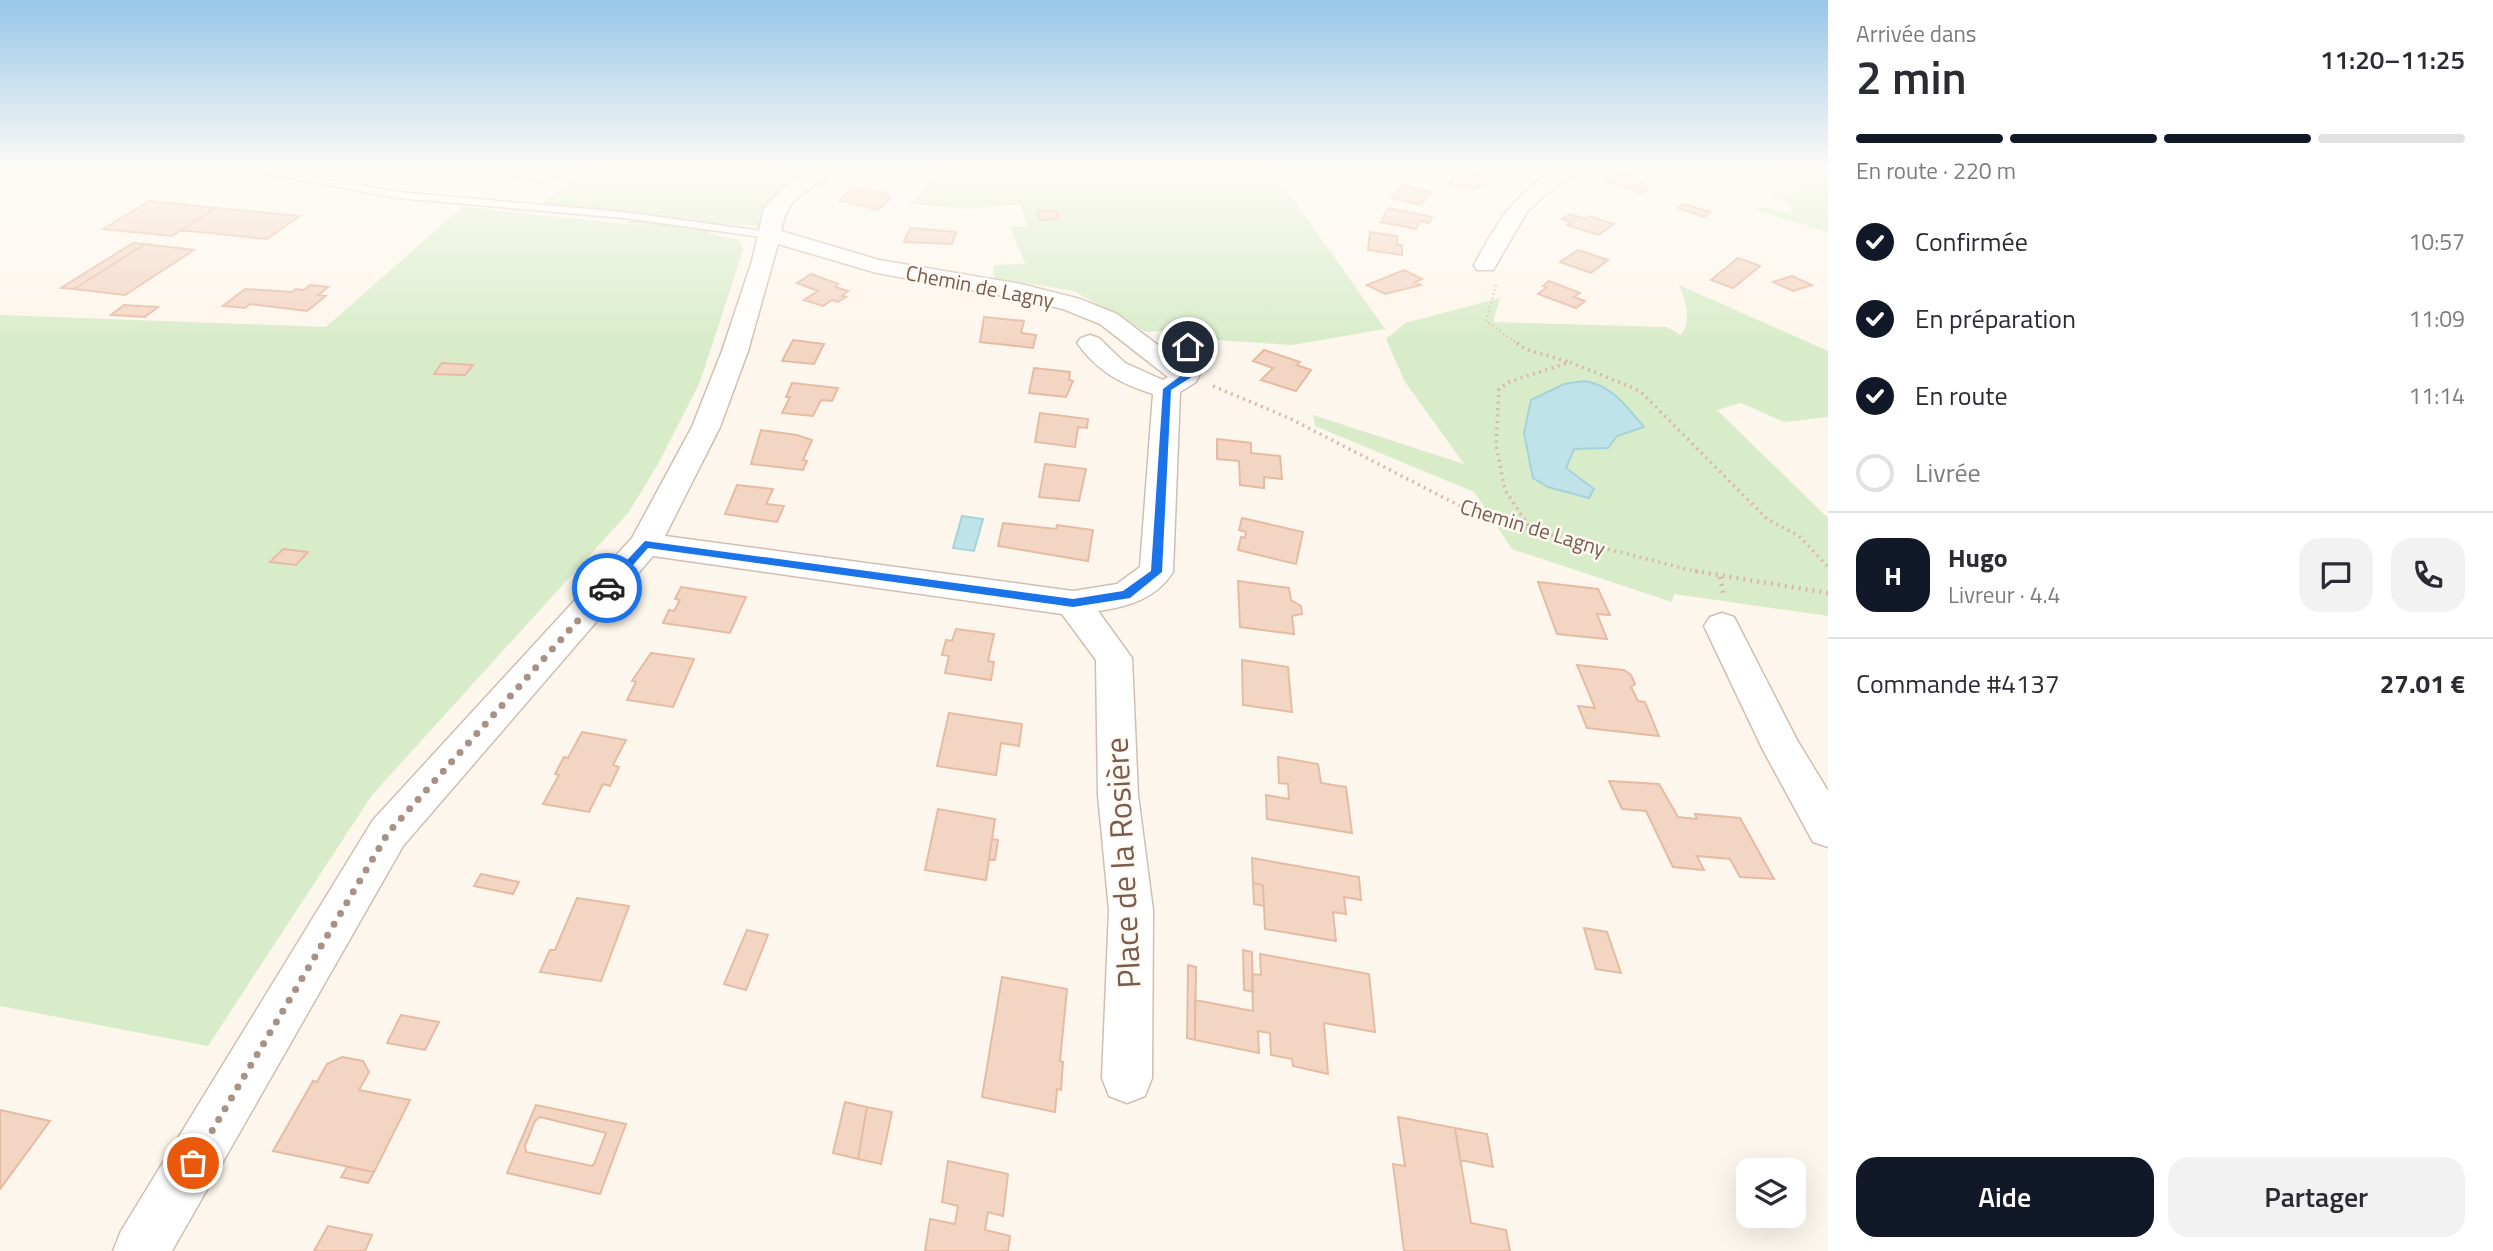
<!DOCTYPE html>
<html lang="fr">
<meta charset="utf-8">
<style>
:root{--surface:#fff;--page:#f2f2f3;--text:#2b2b33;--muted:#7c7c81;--line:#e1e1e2;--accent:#111827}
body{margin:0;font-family:"Titillium Web",sans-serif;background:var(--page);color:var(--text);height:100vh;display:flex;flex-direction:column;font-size:26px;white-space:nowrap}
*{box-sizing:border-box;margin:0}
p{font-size:23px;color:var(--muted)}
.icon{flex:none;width:38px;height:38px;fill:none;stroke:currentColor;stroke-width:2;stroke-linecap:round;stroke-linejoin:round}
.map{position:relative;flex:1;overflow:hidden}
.panel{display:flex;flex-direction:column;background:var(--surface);width:665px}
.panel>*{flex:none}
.buttons{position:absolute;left:1736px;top:1158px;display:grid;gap:14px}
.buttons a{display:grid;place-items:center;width:70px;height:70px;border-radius:14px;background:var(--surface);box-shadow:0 7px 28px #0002;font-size:35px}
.pin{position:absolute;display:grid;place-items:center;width:60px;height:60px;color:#fff;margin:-30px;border:4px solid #fff;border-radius:50%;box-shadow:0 2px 7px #0007}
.courier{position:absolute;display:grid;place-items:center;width:70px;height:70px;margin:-35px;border:5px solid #1a73e8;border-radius:50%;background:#fff;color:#222;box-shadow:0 2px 9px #0007}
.head em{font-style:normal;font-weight:600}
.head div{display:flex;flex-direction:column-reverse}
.head{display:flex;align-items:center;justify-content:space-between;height:119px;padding:0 28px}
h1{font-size:46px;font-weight:600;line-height:52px}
.bar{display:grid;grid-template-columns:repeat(4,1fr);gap:10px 7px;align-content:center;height:84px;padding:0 28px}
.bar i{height:9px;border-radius:5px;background:var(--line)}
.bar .on{background:var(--accent)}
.bar p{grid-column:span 4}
.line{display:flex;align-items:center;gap:18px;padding:0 28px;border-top:2px solid var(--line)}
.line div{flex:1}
.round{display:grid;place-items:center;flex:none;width:74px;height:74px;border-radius:21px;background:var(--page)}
ol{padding:0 28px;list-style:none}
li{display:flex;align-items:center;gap:21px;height:77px}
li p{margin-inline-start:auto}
li .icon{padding:7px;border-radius:50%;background:var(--accent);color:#fff;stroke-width:4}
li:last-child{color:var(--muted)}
li i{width:38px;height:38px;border:4px solid var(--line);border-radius:50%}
.cta{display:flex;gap:14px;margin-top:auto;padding:14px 28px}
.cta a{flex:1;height:80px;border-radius:21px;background:var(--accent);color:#fff;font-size:28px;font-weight:600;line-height:80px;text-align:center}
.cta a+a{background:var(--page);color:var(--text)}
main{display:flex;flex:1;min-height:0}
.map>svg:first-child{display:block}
</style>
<main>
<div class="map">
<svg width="1828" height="1251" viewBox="0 0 1828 1251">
<rect width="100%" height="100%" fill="#fdf6ec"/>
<path fill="#d8ecc9" d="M588 169H765L795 184 761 226 720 224 707 233 739 240 743 250 700 382 658 464 629 512 372 795 208 1046 0 1006V315L326 327 462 207 663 228 627 223 630 213 541 204Z
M941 169H1272L1385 329 1292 345 1216 340 1190 329 1146 332 1074 291 994 278V265L1025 264 1010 226 1028 227 1020 204 968 209 910 204Z
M1806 172 1828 175V232L1755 210 1767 207 1792 214 1791 205 1770 195 1800 190 1781 175Z
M1679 285 1828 351V417L1784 422 1741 403 1717 410 1828 518V616L1674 594 1672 602 1512 549 1474 492 1315 426 1313 415 1464 464 1405 382 1386 339 1405 323 1500 298 1493 322 1666 327 1681 335C1692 320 1686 301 1679 285Z"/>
<path fill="#bfe3e8" stroke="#a5d3da" stroke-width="2" d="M1584 381C1612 385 1626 406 1644 427L1617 436 1608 448 1574 449 1566 468 1594 489 1589 498 1548 487 1533 478 1524 433 1531 400 1564 384Z
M962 516 983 519 974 551 953 548Z"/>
<path fill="#f3d5c3" stroke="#e6bba3" stroke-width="2" fill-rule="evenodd" d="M529 169H569L547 183 516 178Z
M1460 171 1486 177 1488 179 1475 189 1449 183Z
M1622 173 1646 180 1637 185 1649 189 1642 193 1603 180Z
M1403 185 1431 192 1420 205 1391 198Z
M852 187 887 193 885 196 891 197 879 210 840 201Z
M149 201 216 208 172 236 103 229Z
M1684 204 1710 212 1704 217 1678 208Z
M216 208 300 216 267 239 181 230Z
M1388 208 1432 217 1429 223 1420 221 1416 229 1381 222Z
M1037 211H1056L1058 219 1039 220Z
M1570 214 1586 219 1590 216 1614 224 1598 235 1567 225 1572 222 1562 219Z
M910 228 956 232 952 244 904 242Z
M1370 232 1397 236V245H1402V255L1368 250Z
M133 243 145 244 74 289 61 288Z
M145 244 194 250 125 295 74 289Z
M1578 250 1608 260 1591 273 1560 262Z
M1738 258 1760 266 1733 288 1711 280Z
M1404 270 1422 279 1415 282 1421 285 1385 294 1367 285Z
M811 274 838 284 835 287 848 291 842 296 846 297 838 302 832 300 823 306 804 300 818 291 797 283Z
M1792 276 1812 285 1793 291 1773 282Z
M1549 281 1580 293 1574 297 1585 301 1576 308 1538 294 1547 287 1543 286Z
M310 285 328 287 318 295 326 296 307 311 250 304 245 308 223 306 245 289 292 292 296 289 304 290Z
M124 305 158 307 145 317 111 315Z
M984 317 1024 321 1021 333 1036 335 1033 348 980 342Z
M793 340 824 344 814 364 782 361Z
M1264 350 1300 362 1297 365 1311 370 1296 391 1261 380 1273 368 1253 361Z
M442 363 473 365 465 375 434 374Z
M1034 368 1070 372 1069 380 1073 381 1066 397 1029 393Z
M792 383 838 388 832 401 821 400 813 416 782 413 790 397H786Z
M1040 413 1088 419 1087 428 1078 427 1075 447 1035 442Z
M761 430 797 435 812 440 803 460 807 461 803 470 751 464Z
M1217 439 1251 443V453L1280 456 1282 479 1264 477V488L1240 485 1239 461 1217 459Z
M1045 464 1086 469 1079 501 1039 497Z
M737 485 773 489 766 504 784 506 777 522 725 514Z
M1242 518 1303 532 1296 564 1238 550 1241 537 1245 538 1246 532 1239 530Z
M1003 523 1056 529 1057 525 1093 530 1088 561 998 546Z
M283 549 308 552 296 565 270 562Z
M1238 581 1289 588 1291 600 1301 606 1302 614 1292 616 1294 634 1240 627Z
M1538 582 1598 589 1610 615 1597 614 1607 639 1557 634Z
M681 587 746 597 730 633 663 623 669 610 674 611 680 600 675 599Z
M956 629 994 634 988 661 994 662 991 680 945 673 949 656 942 655 946 640 952 641Z
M651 653 694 659 673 707 627 700 636 682 632 681Z
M1242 660 1288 667 1292 712 1243 705Z
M1577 665 1624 670 1631 675 1635 684 1631 687 1638 701 1645 702 1659 736 1587 728 1578 706 1595 708Z
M949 713 1022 724 1019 746 1001 743 996 775 937 766Z
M582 732 626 740 613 765 619 767 610 786 603 784 589 812 543 804 559 775 555 774 564 757 568 758Z
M1278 757 1318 764 1321 783 1346 787 1352 833 1267 819 1266 795 1289 799 1288 784 1279 783Z
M1609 781 1659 784 1678 817 1697 819 1695 814 1740 818 1774 879 1740 877 1730 859 1697 856 1704 870 1673 867 1646 811 1622 809Z
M938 809 995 819 986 880 925 870Z
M992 839 998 840 995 860 989 859Z
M1252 858 1359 877 1361 900 1344 897 1346 914 1333 912 1336 941 1265 929 1263 885 1253 883Z
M481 874 519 882 513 894 474 886Z
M1253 883 1263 885 1264 906 1254 904Z
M577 898 629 906 601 981 540 972 550 950H555Z
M1584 928 1607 932 1621 973 1596 969Z
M747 930 768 935 746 990 724 984Z
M1243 950 1252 952 1253 992 1244 990Z
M1260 954 1369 974 1375 1032 1324 1023 1328 1074 1293 1066 1292 1059 1271 1055 1270 1033 1258 1031 1259 1053 1195 1040V1000L1253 1011 1252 974 1261 975Z
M1188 965 1196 967 1195 1040 1187 1038Z
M1002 977 1067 989 1060 1061 1063 1062 1061 1090 1057 1089 1055 1112 982 1097Z
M401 1015 439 1022 425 1050 387 1043Z
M342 1057 363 1061 369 1072 359 1090 410 1100 374 1172 273 1151 313 1081 317 1082 327 1064Z
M845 1102 867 1107 858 1159 833 1153Z
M536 1105 626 1124 600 1194 507 1173ZM540 1117 606 1133 594 1164 592 1166 526 1152 525 1146 535 1121Z
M867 1107 892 1112 881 1164 858 1159Z
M0 1110 50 1121 0 1189Z
M1398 1117 1455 1128 1471 1223 1506 1230 1510 1251H1404L1393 1164 1405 1166Z
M1455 1128 1487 1134 1493 1167 1460 1160Z
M948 1161 1008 1174 1003 1216 988 1212 985 1230 1010 1236 1008 1251H925L930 1219 955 1224 958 1206 942 1202Z
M347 1167 374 1172 368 1183 341 1177Z
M328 1226 372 1235 365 1251H314Z"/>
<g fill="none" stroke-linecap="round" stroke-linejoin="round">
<g stroke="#d1beb0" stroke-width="3">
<path id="lane" d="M242 169H264L398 192 623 212 770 232 775 235 770 238 623 218 398 198Z"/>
</g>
<g stroke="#d1beb0" stroke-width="3">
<path id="street" d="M810 169H833C811 198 791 185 781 231L879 260 1021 284 1080 299 1117 314 1180 362 1168 336 1172 331 1181 328 1190 331 1206 361 1196 382 1180 392 1173 572C1156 599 1127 607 1098 611L1132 658 1138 795 1153 910 1152 1078 1145 1096 1127 1103 1109 1096 1102 1078 1109 910 1098 795 1096 660 1062 614 653 556 403 846 172 1251H113L121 1231 373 820 632 538 692 427 722 351 752 261 764 209 781 190ZM778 244 877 273 1021 299 1063 309 1100 324 1168 377 1163 380 1125 363 1099 338 1090 335 1081 338 1077 343C1097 371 1121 384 1153 394L1140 567 1117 584 1073 591 665 536 720 427 748 351Z
M1558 169H1583L1548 192 1527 212 1493 270H1477L1474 265C1495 225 1516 190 1558 169Z
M1722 613 1734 617 1797 740 1828 791V847L1813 842 1763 750 1704 626 1710 617Z"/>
</g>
<path stroke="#d9b8a5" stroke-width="2.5" stroke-dasharray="1 3.5" stroke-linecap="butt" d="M1496 285 1486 321 1519 345"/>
<path stroke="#d9b8a5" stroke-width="3.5" stroke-dasharray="2 4.5" stroke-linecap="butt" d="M1517 343 1525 349 1569 362
M1213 386 1289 418 1460 506 1513 525 1702 573
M1532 531 1505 490 1496 445 1499 389 1509 382 1570 362 1640 391 1767 519 1799 536 1828 567"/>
<path stroke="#d9b8a5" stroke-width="4.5" stroke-dasharray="2 5" stroke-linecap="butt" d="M1695 571 1828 593
M1720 577 1724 597"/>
<use href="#lane" fill="#fff" fill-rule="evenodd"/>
<use href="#street" fill="#fff" fill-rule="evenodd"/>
</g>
<linearGradient id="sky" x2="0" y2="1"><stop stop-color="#97c7e8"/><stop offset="0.49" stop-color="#fefbf6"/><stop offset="1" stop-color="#fefbf6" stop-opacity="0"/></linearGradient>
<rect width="1828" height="344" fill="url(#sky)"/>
<path fill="#1a73e8" d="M1188 345 1193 347 1198 361 1190 378 1171 390 1162 572 1130 598 1073 607 648 548 611 590H603L601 588 645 541 1073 599 1123 591 1151 571 1163 389 1183 374 1189 361 1184 347Z"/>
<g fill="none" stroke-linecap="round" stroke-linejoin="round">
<path stroke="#a89285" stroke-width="7" stroke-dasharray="0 12.6" d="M193 1163 388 833 607 588"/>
</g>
<g text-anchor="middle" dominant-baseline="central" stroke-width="5" stroke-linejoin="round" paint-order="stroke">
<g font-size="21" fill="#7a5c4d" stroke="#fffaf3">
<text transform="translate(980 286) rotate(11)">Chemin de Lagny</text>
<text transform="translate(1533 527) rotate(17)">Chemin de Lagny</text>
</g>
<g font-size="32" fill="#7a5c4d" stroke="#fffaf3">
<text transform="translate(1122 863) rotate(-93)">Place de la Rosière</text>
</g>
</g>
</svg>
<div class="buttons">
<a><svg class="icon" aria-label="layers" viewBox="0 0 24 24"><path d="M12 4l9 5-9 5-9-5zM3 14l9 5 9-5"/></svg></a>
</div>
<div class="pin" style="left:193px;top:1163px;background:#ea580c"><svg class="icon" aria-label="bag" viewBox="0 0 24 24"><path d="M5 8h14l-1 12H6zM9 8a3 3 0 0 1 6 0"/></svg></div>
<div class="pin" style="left:1188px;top:347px;background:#1f2937"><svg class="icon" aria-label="home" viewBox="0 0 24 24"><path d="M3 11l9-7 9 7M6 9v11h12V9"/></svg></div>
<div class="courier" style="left:607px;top:588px"><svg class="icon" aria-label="car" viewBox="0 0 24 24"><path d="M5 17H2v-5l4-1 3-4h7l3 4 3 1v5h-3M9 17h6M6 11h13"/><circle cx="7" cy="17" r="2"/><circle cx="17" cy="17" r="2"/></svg></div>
</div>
<section class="panel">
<div class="head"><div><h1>2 min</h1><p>Arrivée dans</p></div><em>11:20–11:25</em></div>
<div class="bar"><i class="on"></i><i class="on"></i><i class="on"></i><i></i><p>En route · 220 m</p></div>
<ol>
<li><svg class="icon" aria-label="check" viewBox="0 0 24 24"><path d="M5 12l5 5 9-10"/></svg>Confirmée<p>10:57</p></li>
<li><svg class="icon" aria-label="check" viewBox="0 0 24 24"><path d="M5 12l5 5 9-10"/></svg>En préparation<p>11:09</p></li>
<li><svg class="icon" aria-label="check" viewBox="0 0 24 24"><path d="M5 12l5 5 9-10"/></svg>En route<p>11:14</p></li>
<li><i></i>Livrée</li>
</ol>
<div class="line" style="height:126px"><b class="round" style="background:var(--accent);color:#fff">H</b><div><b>Hugo</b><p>Livreur · 4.4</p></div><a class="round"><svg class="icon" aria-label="chat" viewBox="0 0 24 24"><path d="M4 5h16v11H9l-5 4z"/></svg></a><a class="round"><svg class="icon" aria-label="phone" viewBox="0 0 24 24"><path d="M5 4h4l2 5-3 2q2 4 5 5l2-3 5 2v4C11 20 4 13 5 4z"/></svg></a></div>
<div class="line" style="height:91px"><div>Commande #4137</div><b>27.01 €</b></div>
<div class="cta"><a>Aide</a><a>Partager</a></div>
</section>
</main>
